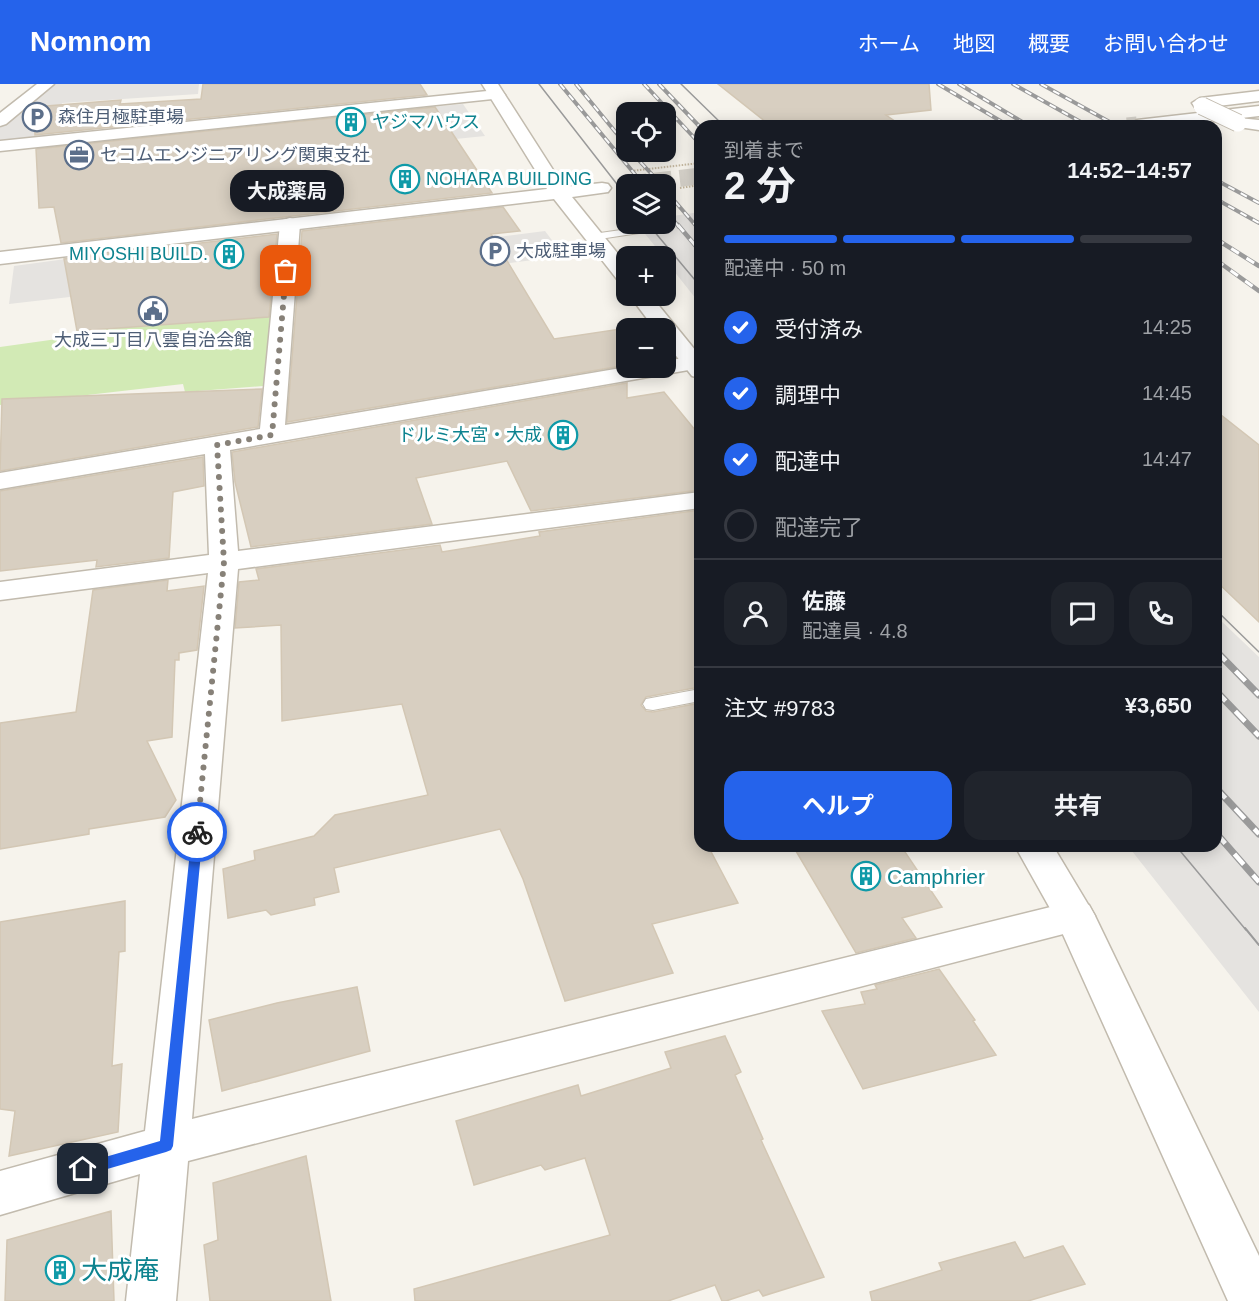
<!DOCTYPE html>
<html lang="ja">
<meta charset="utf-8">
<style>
:root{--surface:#171b24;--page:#20242c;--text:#f1f3f6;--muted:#9ea1a6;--line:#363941;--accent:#2563eb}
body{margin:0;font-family:Arial,"Noto Sans JP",sans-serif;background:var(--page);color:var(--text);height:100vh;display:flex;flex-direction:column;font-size:22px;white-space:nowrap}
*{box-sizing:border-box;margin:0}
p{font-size:20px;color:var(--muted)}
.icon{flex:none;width:33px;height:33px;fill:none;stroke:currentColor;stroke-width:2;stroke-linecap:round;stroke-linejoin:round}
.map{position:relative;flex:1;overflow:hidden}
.side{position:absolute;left:694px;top:36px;width:528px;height:732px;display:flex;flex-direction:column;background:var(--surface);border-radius:18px;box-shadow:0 3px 15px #0003}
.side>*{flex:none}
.fabs{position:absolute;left:616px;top:18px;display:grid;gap:12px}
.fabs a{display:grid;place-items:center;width:60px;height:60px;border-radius:12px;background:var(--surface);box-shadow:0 3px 15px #0003;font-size:30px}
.pin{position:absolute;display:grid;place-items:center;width:51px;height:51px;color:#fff;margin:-26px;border-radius:12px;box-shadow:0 3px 9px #0006}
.courier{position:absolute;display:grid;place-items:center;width:60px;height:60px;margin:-30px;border:4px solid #2563eb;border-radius:50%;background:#fff;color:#222;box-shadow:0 2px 8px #0007}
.bubble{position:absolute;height:42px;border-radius:18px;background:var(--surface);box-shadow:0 3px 15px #0003;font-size:20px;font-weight:700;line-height:42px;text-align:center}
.overview em{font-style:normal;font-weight:700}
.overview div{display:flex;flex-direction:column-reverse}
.overview{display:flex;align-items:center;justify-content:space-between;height:102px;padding:0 30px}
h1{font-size:39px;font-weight:700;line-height:45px}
.bar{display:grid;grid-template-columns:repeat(4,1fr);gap:9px 6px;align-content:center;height:72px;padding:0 30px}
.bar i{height:8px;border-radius:4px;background:var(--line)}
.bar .on{background:var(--accent)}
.bar p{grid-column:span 4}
.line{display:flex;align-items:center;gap:15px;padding:0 30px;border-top:2px solid var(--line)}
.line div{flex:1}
.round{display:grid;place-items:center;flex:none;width:63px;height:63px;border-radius:18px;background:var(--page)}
ol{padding:0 30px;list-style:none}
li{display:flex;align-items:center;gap:18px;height:66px}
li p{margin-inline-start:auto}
li .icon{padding:6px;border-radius:50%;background:var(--accent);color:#fff;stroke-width:4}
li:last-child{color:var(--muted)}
li i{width:33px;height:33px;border:3px solid var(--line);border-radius:50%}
.cta{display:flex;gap:12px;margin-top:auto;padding:12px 30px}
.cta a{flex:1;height:69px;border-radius:18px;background:var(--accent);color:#fff;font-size:24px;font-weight:700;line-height:69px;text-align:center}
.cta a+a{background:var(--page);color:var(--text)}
header{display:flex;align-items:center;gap:36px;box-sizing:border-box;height:84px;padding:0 30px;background:var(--accent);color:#fff}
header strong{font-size:28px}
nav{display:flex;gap:33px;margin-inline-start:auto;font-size:21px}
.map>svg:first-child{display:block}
</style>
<header>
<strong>Nomnom</strong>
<nav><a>ホーム</a><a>地図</a><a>概要</a><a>お問い合わせ</a></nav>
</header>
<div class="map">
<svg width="1259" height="1217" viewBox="0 0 1259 1217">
<rect width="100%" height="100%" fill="#f6f3ec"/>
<path fill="#d2eab5" d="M280 197 263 302 185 308 183 300 0 321V263L93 250 90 218Z"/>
<path fill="#e5e3e0" d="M55 0H199L198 10 62 19 53 54 0 60V44Z
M463 20 485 52 396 61 378 28Z
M700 128V220L666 177V172H663L637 140H666V133Z
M545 147 564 172 442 188 427 162Z
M88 172 87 211 9 220 14 182Z
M1217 533 1259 573V928L1128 762H1216Z"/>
<path fill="#d8cfc1" stroke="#d3c7b4" stroke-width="1.5" d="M203 0H420L427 11 35 51 34 23 121 16 120 20 201 15Z
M718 0H929L931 26 886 31 902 42H771Z
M435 23 492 109 61 159 54 123 39 124 36 65Z
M503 123 520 147 491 150 554 255 627 244V281L287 338 302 147Z
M277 150 269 233 77 247 64 175Z
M627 299V314L664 308 700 352V406L531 427 507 377 416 394 432 440 251 463 235 398 232 368Z
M262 305 258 343 0 387 2 315Z
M1216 327 1259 361V538L1216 497Z
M203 373 204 402 173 408 169 474 96 483 97 476 0 487V407Z
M700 426V603L646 613 641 621 646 627 653 628 700 619V762H708L738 819 652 840 673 889 565 917 523 795 500 745 334 784 339 808 314 814 315 821 271 831 266 826 228 834 223 785 255 776 254 767 314 752 335 731 428 711 402 620 282 637 281 541 235 544 239 498 259 496 256 485 440 461 442 468 540 452 539 448Z
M168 496 167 507 204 502 197 566 179 569V576H175L172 653 147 657 176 716 165 733 89 745V750L0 765V639L76 628 93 506Z
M793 762H901L942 823 902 834 916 854 856 869Z
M125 817V867L119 868 112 982 122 980 118 1048 9 1072 15 1027 0 1025V838Z
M939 885 975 936 973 937 996 971 863 1005 822 927 865 920 861 908 877 905 875 901Z
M357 903 370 967 222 1007 209 936 277 919Z
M725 952 741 988 735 991 763 1055 761 1056 824 1193 763 1212 759 1206 726 1217H722L715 1201 668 1217H415L414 1205 610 1151 585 1074 545 1086 541 1081 474 1101 456 1037 578 1001 581 1012 671 984 665 968Z
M306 1072 331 1217H210L204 1161 218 1156 213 1099Z
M111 1127 114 1217H5L7 1156Z
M1015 1158 1024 1174 1063 1162 1085 1200 1028 1217H872L870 1208 942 1186 939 1179Z"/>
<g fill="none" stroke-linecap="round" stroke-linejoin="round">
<path stroke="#d4d0c8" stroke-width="17" stroke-dasharray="17 8" stroke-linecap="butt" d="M1127 42 1137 41
M630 100 700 92"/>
<g stroke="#c2bbae" stroke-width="2">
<path id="service" d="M635 144 641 147 639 149 593 156 587 153 593 150Z
M700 605V617L653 626 646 625 643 620 646 615Z"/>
</g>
<g stroke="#c2bbae" stroke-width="3">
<path id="minor" d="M37 0H54L6 40 0 42V29Z
M497 6 502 8 505 11 502 14 0 67V57Z
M1259 7V17L1210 23 1202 27 1196 25 1192 19 1200 14Z
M1238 34 1259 36V46L1232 42 1230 39Z
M290 134 297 136 300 140 285 341 627 283 666 284V277L694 272 700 274V284L230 366 238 467 700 408V424L238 485 192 1035 1075 817 1089 821 1095 832 1089 843 1075 847 188 1077 176 1217H126L140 1090 0 1131V1087L145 1047 208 489 0 516V498L209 471 205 370 0 405V389L260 345 280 140 283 136Z"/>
</g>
<g stroke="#c2bbae" stroke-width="3">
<path id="tertiary" d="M482 0H498L564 103 602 99 608 100 611 104 608 108 572 113 627 181V201L620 199 554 115 0 180V168L547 105Z
M1259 22V32L1171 42 1129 41 1137 36Z
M630 212H651L700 272V294L692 292 666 259V244H654Z
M1015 762H1053L1095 832 1259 1172V1217H1228L1056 835Z"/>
</g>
<path stroke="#c4b79f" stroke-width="2" stroke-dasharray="1.5 1.5" stroke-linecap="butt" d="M631 87 700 79
M680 104 700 101"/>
<use href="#service" fill="#fff" fill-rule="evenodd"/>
<use href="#minor" fill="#fff" fill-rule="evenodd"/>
<use href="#tertiary" fill="#fff" fill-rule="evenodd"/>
<path stroke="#9a9a9a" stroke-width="1.5" d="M539 0 627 113
M681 0 724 42
M648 140 700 202
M1216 526 1259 568
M1176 762 1246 846"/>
<path stroke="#9a9a9a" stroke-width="2" d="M1245 844 1259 861"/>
<g stroke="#9a9a9a" stroke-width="4">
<path id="rail-far2" d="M560 0 643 100
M576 0 627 62
M644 0 700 60
M659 0 700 43
M938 0 1009 42
M959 0 1029 42
M1013 0 1088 42
M1041 0 1117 42
M631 68 661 100
M1216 96 1259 119
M666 107 697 143
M1216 115 1259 139
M666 127 679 143"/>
</g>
<g stroke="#9a9a9a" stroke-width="4.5">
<path id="rail-far1" d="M678 141 700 167
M696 141 700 146
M1216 155 1259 182
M1216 176 1259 207"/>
</g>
<g stroke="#9a9a9a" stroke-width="7">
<path id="rail" d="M1216 567 1259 611
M1216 607 1259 652
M1216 704 1259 750
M1216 749 1259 798"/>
</g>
<use href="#rail-far2" stroke="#fff" stroke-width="2" stroke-dasharray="7" stroke-linecap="butt"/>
<use href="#rail-far1" stroke="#fff" stroke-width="3" stroke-dasharray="9" stroke-linecap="butt"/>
<use href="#rail" stroke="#fff" stroke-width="4.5" stroke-dasharray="14" stroke-linecap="butt"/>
<g stroke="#c2bbae" stroke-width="19" stroke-linecap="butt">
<path id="minor-bridge" d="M1202 22 1238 39"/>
</g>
<use href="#minor-bridge" stroke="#fff" stroke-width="17"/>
</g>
<path fill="#2563eb" d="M197 744 203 748 173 1062 171 1066 166 1068 83 1092 78 1090 76 1085 78 1081 160 1057 192 748Z"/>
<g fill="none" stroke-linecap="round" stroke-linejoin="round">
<path stroke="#878178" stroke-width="6" stroke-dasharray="0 10.8" d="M197 748 224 478 217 361 272 351 286 187"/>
</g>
<defs>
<g id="parking-ring" transform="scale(1.5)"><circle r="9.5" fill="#fff" stroke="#5c6f8a" stroke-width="1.5"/><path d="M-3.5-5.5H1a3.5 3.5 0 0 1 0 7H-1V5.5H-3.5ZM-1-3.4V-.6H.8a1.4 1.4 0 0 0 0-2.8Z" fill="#5c6f8a"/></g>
<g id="building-ring" transform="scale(1.5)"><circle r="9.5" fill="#fff" stroke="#0f9aa8" stroke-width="1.5"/><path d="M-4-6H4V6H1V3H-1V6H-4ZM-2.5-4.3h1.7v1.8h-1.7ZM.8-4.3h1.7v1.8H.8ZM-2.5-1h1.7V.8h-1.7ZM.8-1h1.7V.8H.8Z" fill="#0f9aa8"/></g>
<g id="office-ring" transform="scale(1.5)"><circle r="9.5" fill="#fff" stroke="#5c6f8a" stroke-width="1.5"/><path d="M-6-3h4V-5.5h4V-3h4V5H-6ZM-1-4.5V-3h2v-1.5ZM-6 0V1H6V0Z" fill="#5c6f8a"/></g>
<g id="civic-ring" transform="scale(1.5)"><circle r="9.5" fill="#fff" stroke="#5c6f8a" stroke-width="1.5"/><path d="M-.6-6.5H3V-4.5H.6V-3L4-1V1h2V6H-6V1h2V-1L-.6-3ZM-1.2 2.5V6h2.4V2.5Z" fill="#5c6f8a"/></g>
</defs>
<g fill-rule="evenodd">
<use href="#parking-ring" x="37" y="33"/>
<use href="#building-ring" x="351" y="38"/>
<use href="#office-ring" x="79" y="71"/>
<use href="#building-ring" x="405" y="95"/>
<use href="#parking-ring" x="495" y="167"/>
<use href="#building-ring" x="229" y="170"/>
<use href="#civic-ring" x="153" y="227"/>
<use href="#building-ring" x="563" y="351"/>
<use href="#building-ring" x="866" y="792"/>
<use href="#building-ring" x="60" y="1186"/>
</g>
<g text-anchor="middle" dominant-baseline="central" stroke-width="6" stroke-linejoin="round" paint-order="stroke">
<g font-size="18" fill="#4e5e75" stroke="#fff" text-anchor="start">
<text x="58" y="33">森住月極駐車場</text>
<text x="100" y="71">セコムエンジニアリング関東支社</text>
<text x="516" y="167">大成駐車場</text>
<text x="153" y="256" text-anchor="middle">大成三丁目八雲自治会館</text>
</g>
<g font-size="18" fill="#0d838f" stroke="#fff" text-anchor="start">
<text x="372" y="38">ヤジマハウス</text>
<text x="426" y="95">NOHARA BUILDING</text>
<text x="208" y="170" text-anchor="end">MIYOSHI BUILD.</text>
<text x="542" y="351" text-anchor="end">ドルミ大宮・大成</text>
</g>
<g font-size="21" fill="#0d838f" stroke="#fff" text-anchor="start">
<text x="887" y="792">Camphrier</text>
</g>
<g font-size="26" fill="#0d838f" stroke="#fff" text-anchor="start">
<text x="81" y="1186">大成庵</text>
</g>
</g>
</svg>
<div class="fabs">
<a><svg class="icon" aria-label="locate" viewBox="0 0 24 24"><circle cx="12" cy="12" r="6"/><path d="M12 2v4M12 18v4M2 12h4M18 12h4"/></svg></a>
<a><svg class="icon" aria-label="layers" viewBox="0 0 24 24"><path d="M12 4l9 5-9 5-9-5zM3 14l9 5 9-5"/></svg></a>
<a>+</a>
<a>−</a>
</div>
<div class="pin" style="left:286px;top:187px;background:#ea580c"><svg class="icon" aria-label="bag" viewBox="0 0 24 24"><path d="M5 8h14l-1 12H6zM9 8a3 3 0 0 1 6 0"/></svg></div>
<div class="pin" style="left:83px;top:1085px;background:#1f2937"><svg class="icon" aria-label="home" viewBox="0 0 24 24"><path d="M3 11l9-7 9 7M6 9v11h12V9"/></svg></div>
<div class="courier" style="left:197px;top:748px"><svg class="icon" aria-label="bike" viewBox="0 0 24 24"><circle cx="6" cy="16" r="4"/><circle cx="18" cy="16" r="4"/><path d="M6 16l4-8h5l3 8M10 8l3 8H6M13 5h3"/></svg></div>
<div class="bubble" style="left:230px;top:86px;width:114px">大成薬局</div>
<section class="side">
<div class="overview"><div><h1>2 分</h1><p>到着まで</p></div><em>14:52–14:57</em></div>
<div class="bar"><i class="on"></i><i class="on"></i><i class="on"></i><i></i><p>配達中 · 50 m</p></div>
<ol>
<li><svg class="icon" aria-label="check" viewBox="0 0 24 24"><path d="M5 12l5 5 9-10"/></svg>受付済み<p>14:25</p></li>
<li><svg class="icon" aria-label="check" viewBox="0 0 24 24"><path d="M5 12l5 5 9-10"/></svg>調理中<p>14:45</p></li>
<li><svg class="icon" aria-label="check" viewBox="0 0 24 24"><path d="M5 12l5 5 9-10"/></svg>配達中<p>14:47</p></li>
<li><i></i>配達完了</li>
</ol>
<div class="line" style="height:108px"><a class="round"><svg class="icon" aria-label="person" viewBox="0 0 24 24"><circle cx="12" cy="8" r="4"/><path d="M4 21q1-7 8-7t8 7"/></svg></a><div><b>佐藤</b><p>配達員 · 4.8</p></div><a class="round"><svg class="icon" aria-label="chat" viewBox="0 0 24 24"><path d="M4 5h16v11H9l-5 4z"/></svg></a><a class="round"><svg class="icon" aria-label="phone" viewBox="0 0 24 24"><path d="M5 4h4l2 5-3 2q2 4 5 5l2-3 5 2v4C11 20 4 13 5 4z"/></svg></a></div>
<div class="line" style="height:78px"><div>注文 #9783</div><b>¥3,650</b></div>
<div class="cta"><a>ヘルプ</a><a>共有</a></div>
</section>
</div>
